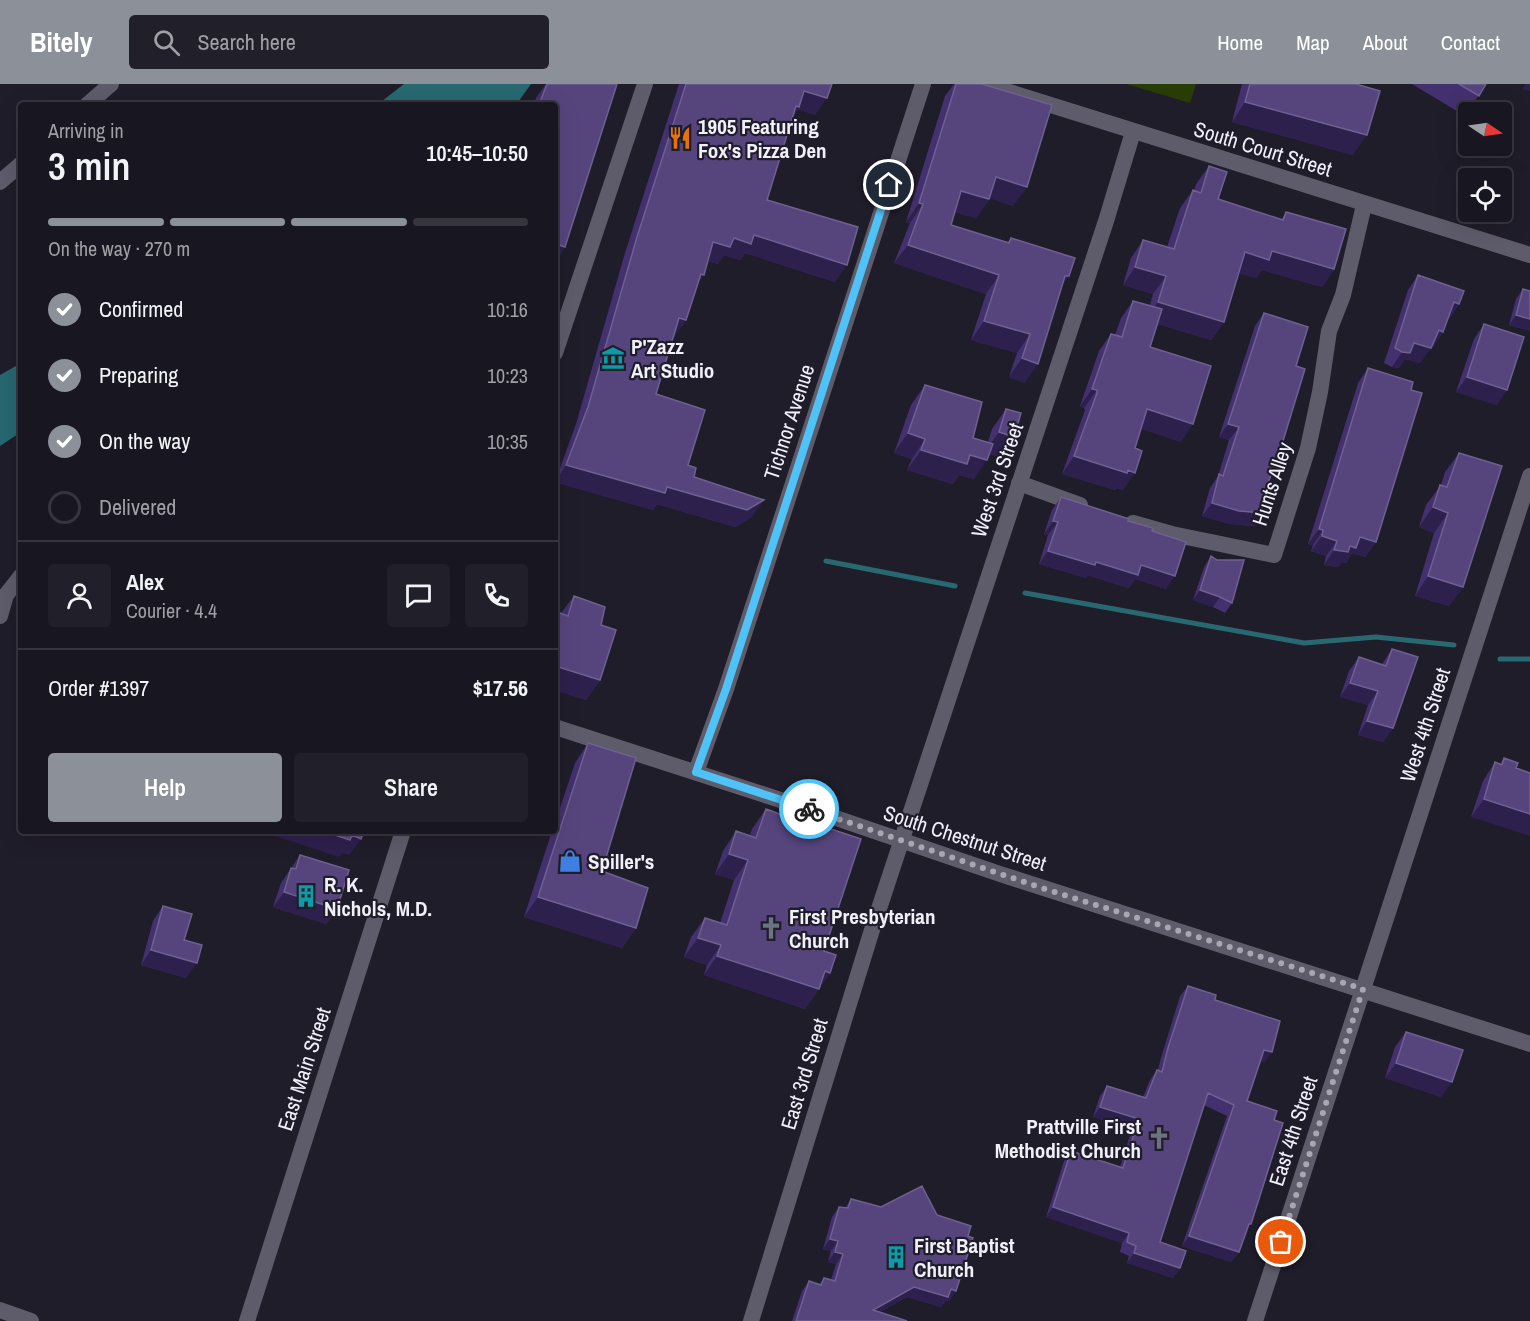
<!DOCTYPE html>
<meta charset="utf-8">
<style>
:root{--surface:#181620;--page:#211f29;--text:#f1f3f6;--muted:#9f9fa5;--line:#36353e;--accent:#8c9099}
body{margin:0;font-family:"Archivo Narrow",sans-serif;background:var(--page);color:var(--text);height:100vh;display:flex;flex-direction:column;font-size:22px;white-space:nowrap}
*{box-sizing:border-box;margin:0}
p{font-size:20px;color:var(--muted)}
.icon{flex:none;width:33px;height:33px;fill:none;stroke:currentColor;stroke-width:2;stroke-linecap:round;stroke-linejoin:round}
.map{position:relative;flex:1;overflow:hidden}
.panel{position:absolute;left:18px;top:18px;width:540px;height:732px;display:flex;flex-direction:column;background:var(--surface);border-radius:6px;box-shadow:0 6px 24px #0002,0 0 0 2px var(--line)}
.panel>*{flex:none}
.needle{width:39px;rotate:103deg}
.tools{position:absolute;left:1458px;top:18px;display:grid;gap:12px}
.tools a{display:grid;place-items:center;width:54px;height:54px;border-radius:6px;background:var(--surface);box-shadow:0 6px 24px #0002,0 0 0 2px var(--line);font-size:30px}
.pin{position:absolute;display:grid;place-items:center;width:51px;height:51px;color:#fff;margin:-26px;border:3px solid #fff;border-radius:50%;box-shadow:0 2px 6px #0007}
.courier{position:absolute;display:grid;place-items:center;width:60px;height:60px;margin:-30px;border:4px solid #4fc3f7;border-radius:50%;background:#fff;color:#222;box-shadow:0 2px 8px #0007}
.overview em{font-style:normal;font-weight:600}
.overview div{display:flex;flex-direction:column-reverse}
.overview{display:flex;align-items:center;justify-content:space-between;height:102px;padding:0 30px}
h1{font-size:39px;font-weight:600;line-height:45px}
.bar{display:grid;grid-template-columns:repeat(4,1fr);gap:9px 6px;align-content:center;height:72px;padding:0 30px}
.bar i{height:8px;border-radius:4px;background:var(--line)}
.bar .selected{background:var(--accent)}
.bar p{grid-column:span 4}
.line{display:flex;align-items:center;gap:15px;padding:0 30px;border-top:2px solid var(--line)}
.line div{flex:1}
.round{display:grid;place-items:center;flex:none;width:63px;height:63px;border-radius:6px;background:var(--page)}
ol{padding:0 30px;list-style:none}
li{display:flex;align-items:center;gap:18px;height:66px}
li p{margin-inline-start:auto}
li .icon{padding:6px;border-radius:50%;background:var(--accent);color:#fff;stroke-width:4}
li:last-child{color:var(--muted)}
li i{width:33px;height:33px;border:3px solid var(--line);border-radius:50%}
.action{display:flex;gap:12px;margin-top:auto;padding:12px 30px}
.action a{flex:1;height:69px;border-radius:6px;background:var(--accent);color:#fff;font-size:24px;font-weight:600;line-height:69px;text-align:center}
.action a+a{background:var(--page);color:var(--text)}
header{display:flex;align-items:center;gap:36px;box-sizing:border-box;height:84px;padding:0 30px;background:var(--accent);color:#fff}
header strong{font-size:28px}
nav{display:flex;gap:33px;margin-inline-start:auto;font-size:21px}
.search{width:420px;height:54px;background:var(--page);display:flex;align-items:center;gap:15px;box-sizing:border-box;padding:0 21px;border-radius:6px;color:var(--muted);font-size:22px}
.map>svg:first-child{display:block}
</style>
<header>
<strong>Bitely</strong>
<div class="search"><svg class="icon" aria-label="search" viewBox="0 0 24 24"><circle cx="10" cy="10" r="6"/><path d="M15 15l6 6"/></svg>Search here</div>
<nav><a>Home</a><a>Map</a><a>About</a><a>Contact</a></nav>
</header>
<div class="map">
<svg width="1530" height="1237" viewBox="0 0 1530 1237">
<rect width="100%" height="100%" fill="#201d2a"/>
<path fill="#283d06" d="M1126 0H1196L1190 19Z"/>
<path fill="#276871" d="M404 0H531L516 21H377Z
M21 279V348L0 362V291Z"/>
<g fill="none" stroke-linecap="round" stroke-linejoin="round">
<path stroke="#276871" stroke-width="5" d="M826 477 955 502
M1025 509 1304 559 1376 553 1454 561
M1500 575H1530"/>
<path stroke="#5e5c6b" stroke-width="16" d="M984 0 1530 171
M87 21 111 0
M0 98 21 80
M555 269 645 0
M1019 399 1080 421
M1133 439 1172 450 1274 471 1308 364 1320 308 1329 247 1343 211 1364 121
M0 532 6 511 21 492
M555 643 833 733 1000 790 1530 960
M696 688 726 605 923 0
M247 1237 403 747
M751 1237 871 849 1106 137 1133 48"/>
<path stroke="#5e5c6b" stroke-width="16" d="M0 1226 31 1237
M1255 1237 1530 392"/>
</g>
<path fill="#43306e" d="M546 0H617L565 163 555 178V21H534L536 14Z
M679 0H832L815 31 798 25 793 32 767 116 835 198 745 169 740 176 724 171 718 180 708 177 697 200 686 236 673 253 656 310 694 393 752 433 735 443 657 420 653 426 555 398 576 340 625 169Z
M954 0H982L1013 122 990 114 976 134 955 128 951 141 1008 158 1011 154 1062 203 1025 299 1009 293 1017 269 971 256 986 210 894 179 910 139 906 138 945 12Z
M1242 0H1356L1353 71 1232 38Z
M1412 0H1486L1465 32Z
M1209 82 1218 115 1281 136 1286 128 1334 185 1322 203 1262 186 1256 194 1239 189 1224 238 1211 256 1158 240 1150 263 1181 358 1141 344 1123 406 1116 404 1115 406 1062 390 1085 326 1084 324 1080 322 1099 267 1111 250 1115 251 1121 234 1133 217 1150 221 1153 210 1123 201 1131 174 1143 156 1167 163 1180 124 1193 106 1194 107 1196 100Z
M1418 191 1459 220 1449 235H1448L1443 248 1433 263 1432 262 1420 279 1405 275 1399 284 1392 283 1384 279 1408 206Z
M1523 205 1530 247 1509 241 1516 215Z
M1264 229 1296 282 1266 405 1263 429 1254 442 1230 440 1202 432 1210 404 1218 392 1229 356 1219 353 1255 242Z
M1484 240 1497 321 1456 308 1474 255Z
M1368 284 1411 306 1376 458 1365 473 1352 469 1346 479 1342 478 1338 483 1324 481 1326 472 1311 467 1313 461 1308 460 1358 299Z
M925 301 973 354 988 358 992 345 1006 325 1000 373 990 370 974 395 959 391 953 400 907 386 912 375 894 369 911 321Z
M1459 369 1463 503 1449 522 1415 512 1434 449 1419 443 1426 421 1441 401 1445 388Z
M1061 413 1128 437 1152 447 1166 505 1135 495 1129 504 1087 491 1086 494 1039 480 1048 451 1044 450 1052 426Z
M1211 472 1232 519 1225 529 1213 523 1193 516 1204 483Z
M574 512 601 541 600 596 586 616 555 606V527L561 529Z
M1392 565 1393 644 1383 658 1358 651 1368 621 1340 613 1349 587 1359 573 1382 580Z
M588 659 602 787 636 844 622 864 524 833 552 747H555V739L575 679Z
M1504 674 1516 684 1471 733 1483 697 1495 678 1500 680Z
M791 723 804 736 824 867 830 889 805 925 704 891 707 881 684 873 691 853 705 834 720 839 734 796 715 790 723 767 736 747 750 751 752 745 766 725 785 732Z
M300 771 337 825 326 840 273 823 281 799Z
M163 822 184 856 186 894 141 881 153 837Z
M1188 902 1215 916 1265 978 1260 977 1247 1017 1274 1036 1246 1146 1239 1168 1231 1178 1182 1162 1227 1032 1204 1021 1160 1158 1180 1184 1173 1194 1127 1179 1129 1172 1120 1168 1122 1159 1046 1133 1064 1077 1071 1067 1120 1083 1132 1045 1093 1033 1100 1012 1107 1002 1143 1013 1150 996 1157 986H1158L1161 974 1180 912Z
M1406 948 1441 1013 1385 994 1395 963Z
M851 1115 881 1123 937 1131 968 1152 956 1207 949 1217 946 1216 941 1223 907 1213 880 1228 907 1237H792L802 1207 809 1197 819 1201 824 1194 831 1196 836 1180 828 1178 831 1167 823 1165 832 1133 839 1123 845 1124Z"/>
<path fill="#2d204d" d="M1526 0H1530V7L1522 5Z
M804 7 827 14 815 31 798 25 787 40Z
M1245 18 1367 51 1353 71 1232 38Z
M996 93 1027 103 1013 122 983 112Z
M961 107 989 115 976 134 948 126Z
M919 119 923 120 910 139 906 138Z
M754 151 847 181 835 198 745 169 740 176 724 171 718 180 702 175 713 158Z
M555 160 565 163 555 178Z
M908 161 999 191 986 210 894 179Z
M1272 167 1334 185 1322 203 1262 186 1256 194 1232 187 1245 168Z
M1135 183 1166 192 1153 210 1123 201Z
M701 190 704 191 692 207Z
M1065 192H1069L1056 211Z
M1158 218 1224 238 1211 256 1145 236Z
M1454 218 1459 220 1449 235 1443 233Z
M1516 231 1530 235V247L1509 241Z
M679 234 686 236 674 253 667 251Z
M984 237 1030 250 1017 269 971 256Z
M1439 246 1443 248 1433 263 1428 261Z
M1414 259 1431 264 1420 279 1405 275 1399 284 1392 283 1402 268Z
M1022 274 1038 280 1025 299 1009 293Z
M1467 293 1507 306 1497 321 1456 308Z
M1092 305 1097 306 1084 324 1080 322Z
M1147 325 1193 340 1181 358 1135 343Z
M1228 340 1239 343 1229 356 1219 353Z
M999 348 1014 353 1000 373 985 368Z
M908 349 925 355 912 375 894 369Z
M921 366 970 371 987 376 974 395 959 391 953 400 907 386Z
M1074 372 1135 389 1123 406 1116 404 1115 406 1062 390Z
M566 381 667 403 764 416 752 433 735 443 657 420 653 426 555 398Z
M1212 419 1263 429 1254 442 1230 440 1202 432Z
M1433 423 1448 429 1434 449 1419 443Z
M1053 437 1058 438 1048 451 1044 450Z
M1319 445 1323 446 1313 461 1308 460Z
M1322 452 1337 457 1326 472 1311 467Z
M1360 453 1376 458 1365 473 1352 469 1346 479 1342 478 1338 483 1324 481 1334 466 1350 462Z
M1048 467 1096 478 1141 481 1175 492 1166 505 1135 495 1129 504 1087 491 1086 494 1039 480Z
M1428 492 1463 503 1449 522 1415 512Z
M1200 506 1220 513 1213 523 1193 516Z
M555 582 600 596 586 616 555 606Z
M1350 599 1378 607 1368 621 1340 613Z
M1367 637 1393 644 1383 658 1358 651Z
M1484 715 1530 730V752L1471 733Z
M260 747H323L352 751 361 755 349 771 342 769 339 773Z
M729 770 748 776 734 796 715 790Z
M284 808 337 825 326 840 273 823Z
M538 813 636 844 622 864 524 833Z
M698 854 721 861 707 881 684 873Z
M151 866 197 879 186 894 141 881Z
M717 872 825 887 830 889 805 925 704 891Z
M1264 966 1272 968 1265 978 1257 976Z
M1396 979 1452 998 1441 1013 1385 994Z
M1100 1023 1139 1035 1132 1045 1093 1033Z
M1053 1123 1129 1149 1122 1159 1046 1133Z
M1189 1152 1239 1168 1231 1178 1182 1162Z
M830 1155 838 1157 831 1167 823 1165Z
M835 1168 843 1170 836 1180 828 1178Z
M1134 1169 1180 1184 1173 1194 1127 1179Z
M914 1203 951 1205 956 1207 949 1217 946 1216 941 1223 907 1213 866 1236 873 1226Z"/>
<path fill="#56457d" stroke="#6e6091" stroke-width="1.5" d="M547 0H617L565 163 555 160V21H539Z
M686 0H832L827 14 804 7 799 23 796 22 767 116 858 143 847 181 754 151 751 160 734 154 730 163 713 158 704 191 701 190 686 236 679 234 656 310 705 326 688 381 696 384 694 393 764 416 747 426 667 403 665 409 566 381 588 323 637 153Z
M956 0H982L1052 21 1027 103 996 93 989 115 961 107 951 141 1009 159 1011 154 1075 174 1069 192H1065L1038 280 1022 274 1030 250 984 237 999 191 908 161 923 120 919 119Z
M1250 0H1356L1380 7 1367 51 1245 18Z
M1459 0H1486L1479 12Z
M1209 82 1227 88 1218 115 1283 136 1286 128 1346 145 1334 185 1272 167 1269 176 1245 168 1224 238 1158 218 1166 192 1135 183 1143 156 1174 165 1193 106 1201 109Z
M1418 191 1464 207 1459 220 1454 218 1443 248 1439 246 1431 264 1414 259 1410 269 1402 268 1395 264Z
M1523 205 1530 207V235L1516 231Z
M1133 217 1162 225 1150 263 1211 282 1193 340 1147 325 1135 364 1142 367 1135 389 1128 386 1127 389 1074 372 1097 309V306L1092 305 1111 250 1122 253Z
M1264 229 1308 243 1296 282 1305 285 1283 357 1266 405 1270 406 1263 429 1239 427 1212 419 1219 390 1223 392 1239 343 1228 340Z
M1484 240 1524 253 1507 306 1467 293Z
M1368 284 1413 298 1411 306 1422 309 1376 458 1360 453 1356 464 1350 462 1348 468 1334 466 1337 457 1322 452 1323 446 1319 445Z
M925 301 982 318 973 354 993 360 987 376 970 371 967 380 921 366 925 355 908 349Z
M1006 325 1021 329 1014 353 999 348Z
M1459 369 1502 382 1463 503 1428 492 1448 429 1433 423 1440 401 1447 403Z
M1061 413 1129 435 1128 437 1153 444 1152 447 1186 458 1175 492 1141 481 1138 491 1096 478 1095 481 1048 467 1058 438 1053 437Z
M1211 472 1217 476H1244L1232 519 1220 513 1200 506Z
M574 512 605 523 601 541 616 546 600 596 555 582V527L568 532Z
M1392 565 1418 573 1393 644 1367 637 1378 607 1350 599 1359 573 1386 582Z
M588 659 636 674 602 787 648 804 636 844 538 813Z
M1504 674 1518 679 1516 684 1530 689V730L1484 715 1495 678 1502 681Z
M791 723 807 729 804 736 861 755 824 867 836 871 830 889 825 887 819 905 717 872 721 861 698 854 705 834 727 841 748 776 729 770 736 747 756 754 766 725 788 733Z
M323 747H364L361 755 352 751 350 756Z
M300 771 349 786 337 825 284 808 291 784 296 785Z
M163 822 192 830 184 856 202 861 197 879 151 866Z
M1188 902 1216 911 1215 916 1280 937 1272 968 1264 966 1247 1017 1277 1027 1274 1036 1283 1039 1251 1140H1249L1239 1168 1189 1152 1234 1021 1208 1009 1160 1158 1186 1167 1180 1184 1134 1169 1136 1162 1127 1158 1129 1149 1053 1123 1071 1067 1123 1084 1139 1035 1100 1023 1107 1002 1146 1014 1157 986 1162 988 1168 964Z
M1406 948 1463 966 1452 998 1396 979Z
M922 1102 937 1131 971 1142 968 1152 973 1154 956 1207 951 1205 948 1213 914 1203 873 1226 907 1237H796L809 1197 821 1201 824 1194 835 1197 843 1170 835 1168 838 1157 830 1155 839 1123 848 1124 851 1115 881 1123Z"/>
<g fill="none" stroke-linecap="round" stroke-linejoin="round">
<path stroke="#a8a6b1" stroke-width="6" stroke-dasharray="0 10.8" d="M809 725 1039 803 1363 905 1281 1158"/>
<path stroke="#4fc3f7" stroke-width="8" d="M809 725 696 688 726 605 889 101"/>
</g>
<defs>
<g id="restaurant-bare" transform="scale(1.8)"><path d="M-5-6h1v4h1v-4h1v4h1v-4h1v5L-1.5 .5V6h-2V.5L-5-1ZM5-6V6H3V1.5H1.5Q1.5-4 5-6Z" fill="#e8710a" stroke="#201d2a" stroke-width="2.5" paint-order="stroke"/></g>
<g id="museum-bare" transform="scale(1.8)"><path d="M0-6L6-3V-2H-6V-3ZM-5-1h2V3h-2ZM-1-1h2V3h-2ZM3-1h2V3H3ZM-6 4H6V6H-6Z" fill="#0f9aa8" stroke="#201d2a" stroke-width="2.5" paint-order="stroke"/></g>
<g id="shop-bare" transform="scale(1.8)"><path d="M-5-2.5h2.3a2.7 3.5 0 0 1 5.4 0H5L5.5 6h-11ZM-1.5-2.5h3a1.5 2.3 0 0 0-3 0Z" fill="#3f7fe0" stroke="#201d2a" stroke-width="2.5" paint-order="stroke"/></g>
<g id="building-bare" transform="scale(1.8)"><path d="M-4-6H4V6H1V3H-1V6H-4ZM-2.5-4.3h1.7v1.8h-1.7ZM.8-4.3h1.7v1.8H.8ZM-2.5-1h1.7V.8h-1.7ZM.8-1h1.7V.8H.8Z" fill="#0f9aa8" stroke="#201d2a" stroke-width="2.5" paint-order="stroke"/></g>
<g id="church-bare" transform="scale(1.8)"><path d="M-1.2-6h2.4v3.5h3.3v2.4h-3.3V6h-2.4V-.1h-3.3v-2.4h3.3Z" fill="#6b7280" stroke="#201d2a" stroke-width="2.5" paint-order="stroke"/></g>
</defs>
<g fill-rule="evenodd">
<use href="#restaurant-bare" x="680" y="54"/>
<use href="#museum-bare" x="613" y="274"/>
<use href="#shop-bare" x="570" y="777"/>
<use href="#building-bare" x="306" y="812"/>
<use href="#church-bare" x="771" y="844"/>
<use href="#church-bare" x="1159" y="1054"/>
<use href="#building-bare" x="896" y="1173"/>
</g>
<g text-anchor="middle" dominant-baseline="central" stroke-width="4.5" stroke-linejoin="round" paint-order="stroke">
<g font-size="21" font-weight="bold" fill="#f1f0f9" stroke="#201d2a" text-anchor="start">
<text x="698" y="42">1905 Featuring<tspan x="698" dy="24">Fox's Pizza Den</tspan></text>
<text x="631" y="262">P'Zazz<tspan x="631" dy="24">Art Studio</tspan></text>
<text x="588" y="777">Spiller's</text>
<text x="324" y="800">R. K.<tspan x="324" dy="24">Nichols, M.D.</tspan></text>
<text x="789" y="832">First Presbyterian<tspan x="789" dy="24">Church</tspan></text>
<text x="1141" y="1042" text-anchor="end">Prattville First<tspan x="1141" dy="24">Methodist Church</tspan></text>
<text x="914" y="1161">First Baptist<tspan x="914" dy="24">Church</tspan></text>
</g>
<g font-size="21" fill="#f1f0f9" stroke="#201d2a">
<text transform="translate(1263 65) rotate(17)">South Court Street</text>
<text transform="translate(789 338) rotate(-72)">Tichnor Avenue</text>
<text transform="translate(997 396) rotate(-71)">West 3rd Street</text>
<text transform="translate(1272 400) rotate(-72)">Hunts Alley</text>
<text transform="translate(1425 641) rotate(-72)">West 4th Street</text>
<text transform="translate(965 754) rotate(18)">South Chestnut Street</text>
<text transform="translate(304 985) rotate(-72)">East Main Street</text>
<text transform="translate(804 990) rotate(-73)">East 3rd Street</text>
<text transform="translate(1293 1047) rotate(-72)">East 4th Street</text>
</g>
</g>
</svg>
<div class="tools">
<a><svg class="needle" viewBox="-14 -14 28 28"><path d="M0-13l5 13h-10z" fill="#e53935"/><path d="M0 13l5-13h-10z" fill="#9f9fa5"/></svg></a>
<a><svg class="icon" aria-label="locate" viewBox="0 0 24 24"><circle cx="12" cy="12" r="6"/><path d="M12 2v4M12 18v4M2 12h4M18 12h4"/></svg></a>
</div>
<div class="pin" style="left:1281px;top:1158px;background:#ea580c"><svg class="icon" aria-label="bag" viewBox="0 0 24 24"><path d="M5 8h14l-1 12H6zM9 8a3 3 0 0 1 6 0"/></svg></div>
<div class="pin" style="left:889px;top:101px;background:#1f2937"><svg class="icon" aria-label="home" viewBox="0 0 24 24"><path d="M3 11l9-7 9 7M6 9v11h12V9"/></svg></div>
<div class="courier" style="left:809px;top:725px"><svg class="icon" aria-label="bike" viewBox="0 0 24 24"><circle cx="6" cy="16" r="4"/><circle cx="18" cy="16" r="4"/><path d="M6 16l4-8h5l3 8M10 8l3 8H6M13 5h3"/></svg></div>
<section class="panel">
<div class="overview"><div><h1>3 min</h1><p>Arriving in</p></div><em>10:45–10:50</em></div>
<div class="bar"><i class="selected"></i><i class="selected"></i><i class="selected"></i><i></i><p>On the way · 270 m</p></div>
<ol>
<li><svg class="icon" aria-label="check" viewBox="0 0 24 24"><path d="M5 12l5 5 9-10"/></svg>Confirmed<p>10:16</p></li>
<li><svg class="icon" aria-label="check" viewBox="0 0 24 24"><path d="M5 12l5 5 9-10"/></svg>Preparing<p>10:23</p></li>
<li><svg class="icon" aria-label="check" viewBox="0 0 24 24"><path d="M5 12l5 5 9-10"/></svg>On the way<p>10:35</p></li>
<li><i></i>Delivered</li>
</ol>
<div class="line" style="height:108px"><a class="round"><svg class="icon" aria-label="person" viewBox="0 0 24 24"><circle cx="12" cy="8" r="4"/><path d="M4 21q1-7 8-7t8 7"/></svg></a><div><b>Alex</b><p>Courier · 4.4</p></div><a class="round"><svg class="icon" aria-label="chat" viewBox="0 0 24 24"><path d="M4 5h16v11H9l-5 4z"/></svg></a><a class="round"><svg class="icon" aria-label="phone" viewBox="0 0 24 24"><path d="M5 4h4l2 5-3 2q2 4 5 5l2-3 5 2v4C11 20 4 13 5 4z"/></svg></a></div>
<div class="line" style="height:78px"><div>Order #1397</div><b>$17.56</b></div>
<div class="action"><a>Help</a><a>Share</a></div>
</section>
</div>
